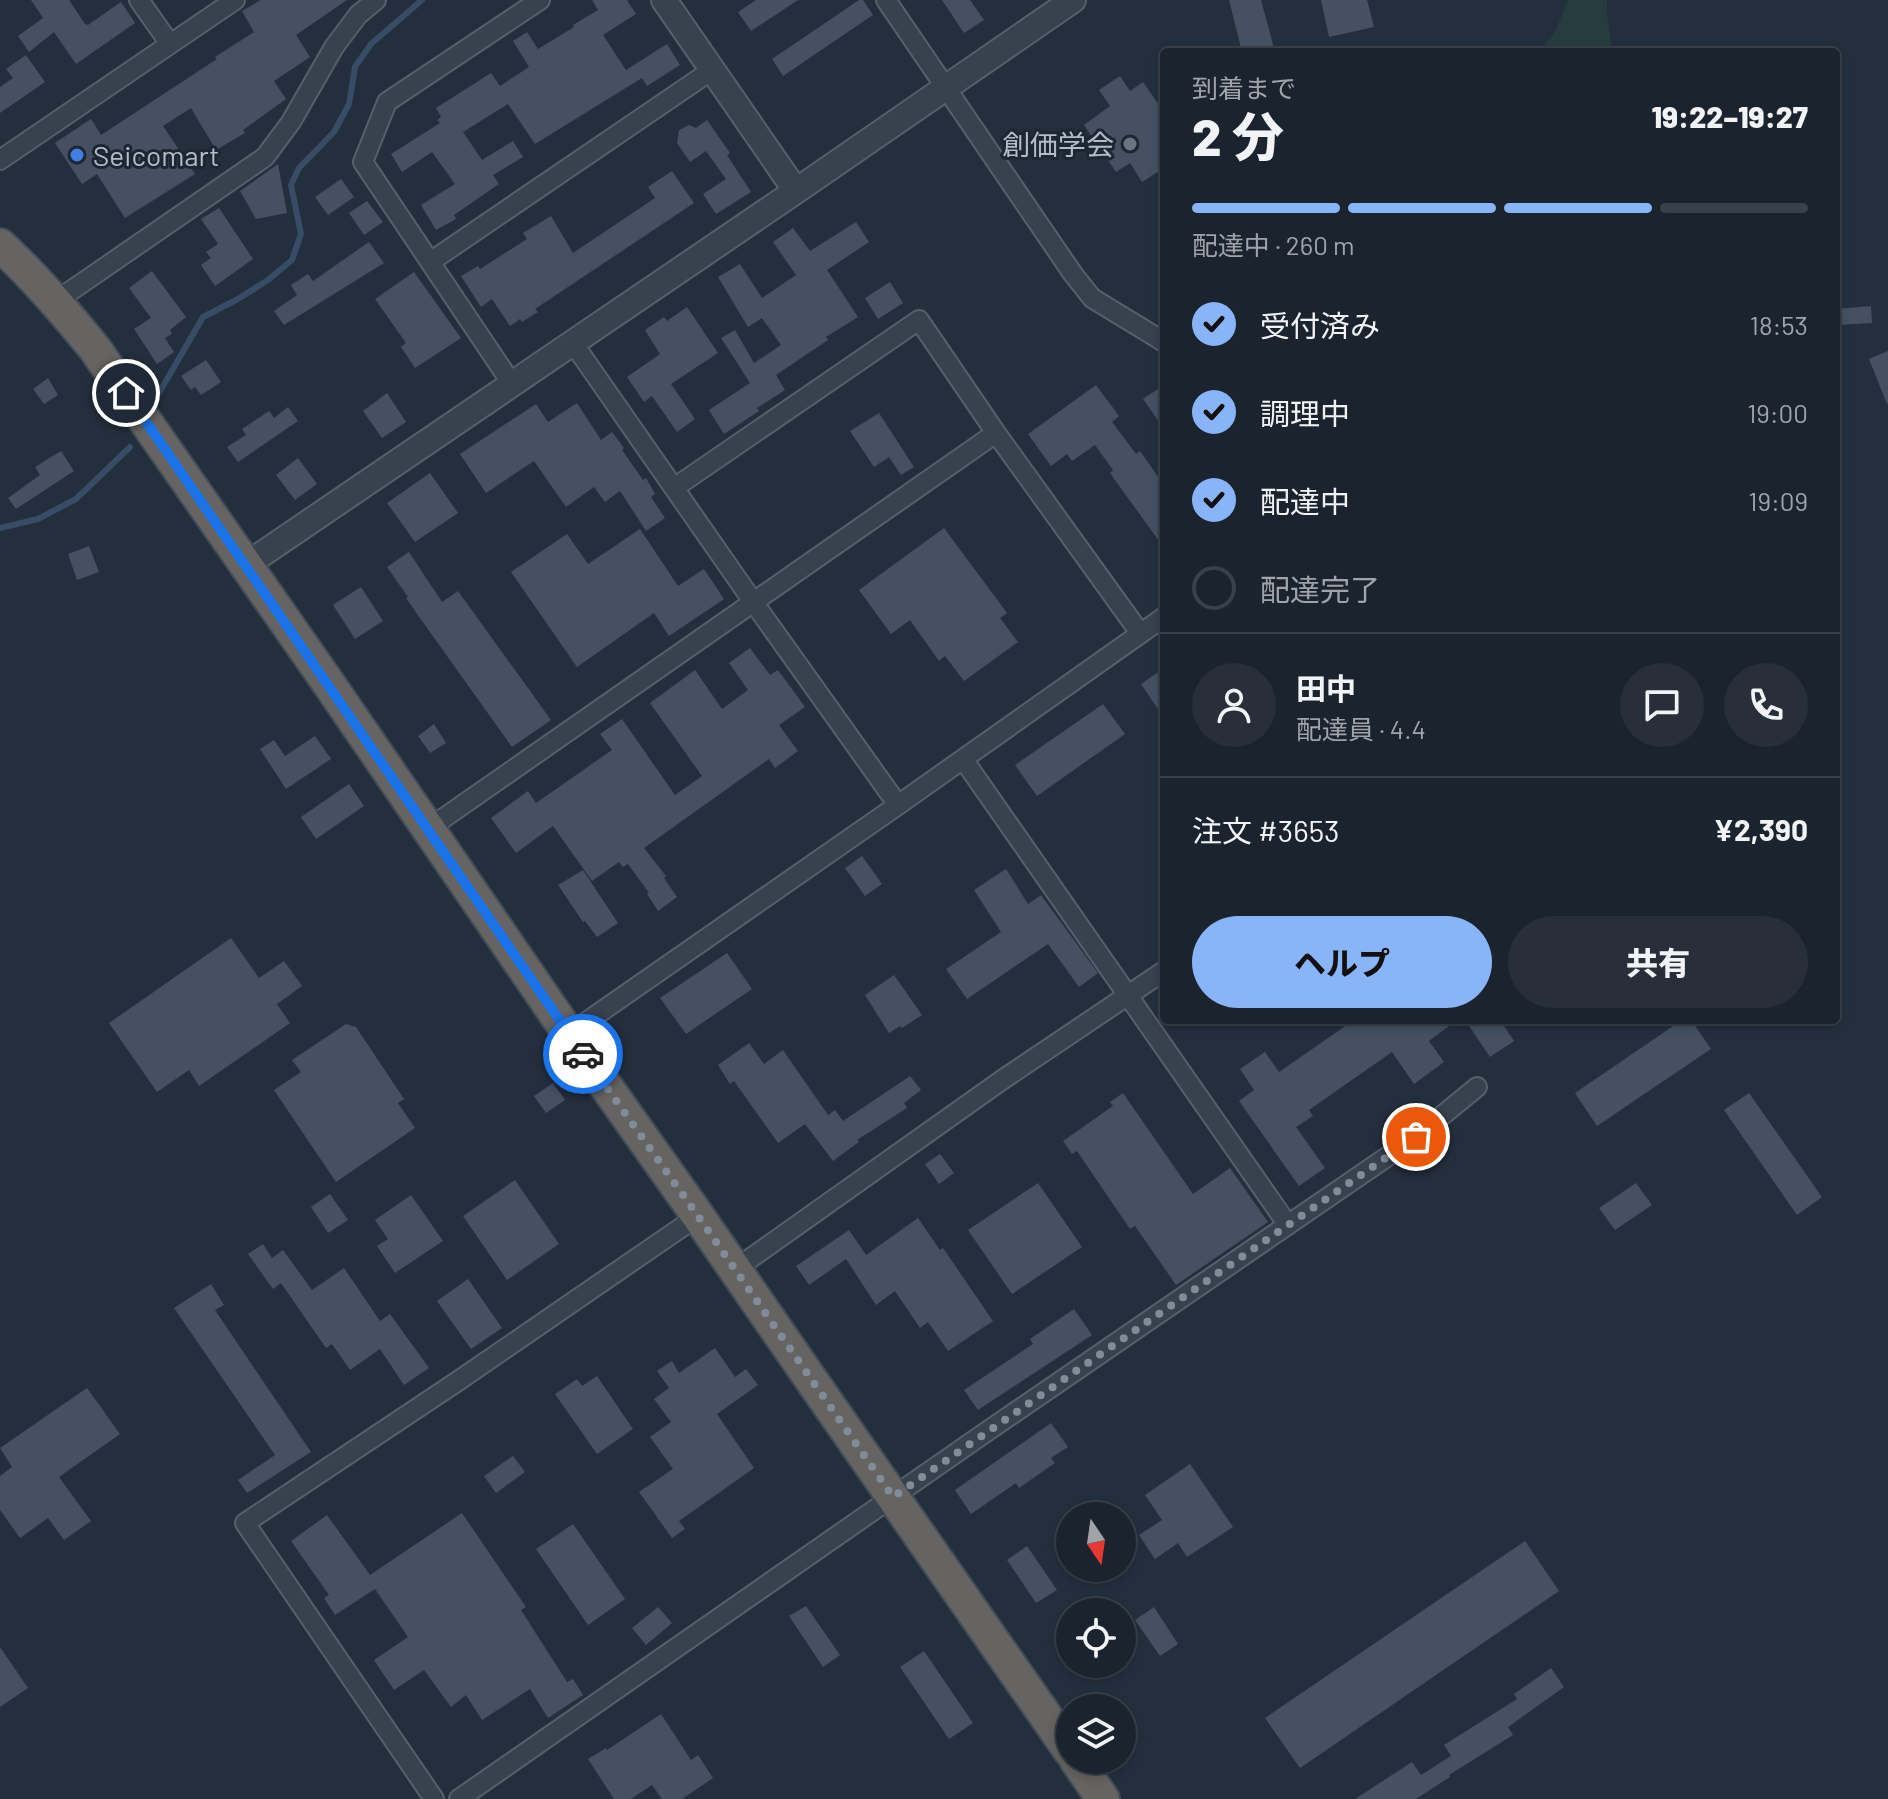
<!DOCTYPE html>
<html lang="ja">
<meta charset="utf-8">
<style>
:root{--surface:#1b232e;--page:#282f3a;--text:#f1f3f6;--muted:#a0a4aa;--line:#39404a;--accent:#8ab4f8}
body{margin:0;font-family:Barlow,"Noto Sans JP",sans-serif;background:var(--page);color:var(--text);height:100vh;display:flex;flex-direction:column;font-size:30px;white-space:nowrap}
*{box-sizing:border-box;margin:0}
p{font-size:26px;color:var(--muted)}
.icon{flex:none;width:44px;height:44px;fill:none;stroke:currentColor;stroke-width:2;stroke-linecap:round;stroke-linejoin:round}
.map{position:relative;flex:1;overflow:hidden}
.drawer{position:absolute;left:1160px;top:48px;width:680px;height:976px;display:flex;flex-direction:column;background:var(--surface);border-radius:8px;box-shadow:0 4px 12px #0003,0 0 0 2px var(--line)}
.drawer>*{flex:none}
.needle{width:52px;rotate:167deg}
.buttons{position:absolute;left:1056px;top:1502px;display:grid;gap:16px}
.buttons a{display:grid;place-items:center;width:80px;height:80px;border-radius:50%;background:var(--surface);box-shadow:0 4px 12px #0003,0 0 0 2px var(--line);font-size:40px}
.pin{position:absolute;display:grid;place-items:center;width:68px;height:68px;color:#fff;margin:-34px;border:4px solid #fff;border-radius:50%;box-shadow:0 2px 8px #0007}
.courier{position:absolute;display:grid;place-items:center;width:80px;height:80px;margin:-40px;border:6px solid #1a73e8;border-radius:50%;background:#fff;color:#222;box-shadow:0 2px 10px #0007}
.overview em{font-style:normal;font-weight:800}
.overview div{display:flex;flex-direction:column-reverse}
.overview{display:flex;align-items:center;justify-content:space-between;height:136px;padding:0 32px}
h1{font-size:52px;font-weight:800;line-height:60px}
.bar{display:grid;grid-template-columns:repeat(4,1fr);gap:12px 8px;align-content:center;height:96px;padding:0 32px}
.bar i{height:10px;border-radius:6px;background:var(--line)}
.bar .active{background:var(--accent)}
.bar p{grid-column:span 4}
.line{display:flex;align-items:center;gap:20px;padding:0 32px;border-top:2px solid var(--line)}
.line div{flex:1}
.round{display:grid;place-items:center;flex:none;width:84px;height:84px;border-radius:42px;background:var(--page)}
ol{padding:0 32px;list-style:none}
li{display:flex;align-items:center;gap:24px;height:88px}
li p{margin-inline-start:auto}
li .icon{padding:8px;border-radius:50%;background:var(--accent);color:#111;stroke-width:4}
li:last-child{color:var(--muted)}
li i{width:44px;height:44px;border:4px solid var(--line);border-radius:50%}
.action{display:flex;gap:16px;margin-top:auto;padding:16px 32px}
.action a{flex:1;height:92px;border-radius:48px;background:var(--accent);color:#111;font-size:32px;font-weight:800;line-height:92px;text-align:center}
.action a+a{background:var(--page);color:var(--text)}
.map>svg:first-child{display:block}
</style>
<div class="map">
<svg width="1888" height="1799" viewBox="0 0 1888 1799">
<rect width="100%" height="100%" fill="#242f3e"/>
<path fill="#263c3f" d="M1568 0H1607V14L1612 52H1538L1555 32Z"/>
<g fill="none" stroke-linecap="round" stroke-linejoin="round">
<path stroke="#394c67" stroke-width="6" d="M159 393 203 317 238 299 268 280 292 260 301 234 291 185 299 168 334 132 349 104 355 67 371 44 422 0
M0 528 38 519 76 499 130 447"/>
</g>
<path fill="#455162" d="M31 0H69L85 24 88 25 121 2 135 23 76 64 54 32 29 52 18 36 43 18Z
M261 0H347L296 35 310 57 274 81 286 99 243 130 245 133 216 150 191 108 163 126 195 174 125 218 97 174 82 184 55 143 91 119 101 135 217 59 215 57 254 32 242 11Z
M592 0H627L636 14 603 35 626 70 667 44 680 65 647 86 642 78 535 144 508 104 463 132 482 160 513 141 523 157 493 175 499 184 454 215 456 219 436 230 421 205 455 184 432 152 402 172 391 154 440 123 437 120 441 117 436 108 491 73 500 86 529 67 513 41 527 32 538 49 574 27 573 25 598 10Z
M756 0H798L751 31 738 12Z
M859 0H863L873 15 783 76 772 59Z
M942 0H970L984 20 964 33Z
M1229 0H1261L1275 52H1242Z
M1321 0H1367L1374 27 1329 37Z
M26 55 45 82 0 113V87L13 78 6 69Z
M1120 76 1130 91 1143 82 1164 112V168L1142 182 1130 163 1116 172 1084 125 1110 106 1099 90Z
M707 120 730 153 727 155 751 192 716 214 703 194 726 179 706 151 690 162 677 143 679 130 689 125 696 128Z
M278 164 287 213 256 219 240 191Z
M672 171 694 203 535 309 538 312 522 322 520 319 510 326 492 299 481 307 461 276 478 266 480 269 527 239 523 233 551 216 573 253 655 198 648 187Z
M341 179 354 197 328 215 315 197Z
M367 201 383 222 364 235 349 213Z
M219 208 253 259 215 286 201 265 211 258 206 252 218 244 201 219Z
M856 222 869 242 827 270 858 317 826 337 828 340 776 375 785 390 757 408 759 411 724 434 709 410 750 383 721 338 735 330 754 363 781 345 762 318 748 327 718 277 740 264 762 298 796 275 773 242 793 228 810 251Z
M369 242 384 263 284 325 274 311 297 295 291 285 308 274 313 281Z
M152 271 186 317 170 330 172 334 165 338 174 352 157 364 134 329 151 318 129 288Z
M414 272 461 338 415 368 401 347 406 343 375 299Z
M890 282 903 303 878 319 865 298Z
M1871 306 1872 323 1837 325 1836 309Z
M687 307 718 353 671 384 695 419 677 432 652 396 644 402 627 377 660 354 645 330 664 317 667 321Z
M1888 351V404H1887L1869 359Z
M206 360 221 382 201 395 195 387 191 390 181 376Z
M48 378 58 395 44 404 33 389Z
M1096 385 1119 416 1112 422 1136 454 1140 451 1164 485V548L1110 473 1113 470 1095 445 1072 461 1067 454 1051 466 1028 434Z
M1164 385V429L1143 399Z
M387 393 406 422 382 438 363 411Z
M577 403 601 440 612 432 624 448 622 450 643 480 646 478 655 494 651 497 665 518 646 531 620 491 605 502 594 487 566 507 534 461 486 493 460 454 536 404 548 422Z
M288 407 298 421 238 462 227 447 246 435 242 429 269 411 274 418Z
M879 413 914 467 901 475 889 457 874 467 850 431Z
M61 451 74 471 16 509 8 498 40 475 35 467Z
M298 458 317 484 295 500 276 475Z
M430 473 458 513 415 542 387 503Z
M944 528 1007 613 1000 618 1018 642 964 681 945 656 939 661 910 620 891 634 859 590Z
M640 529 678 586 704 569 724 599 669 636 654 613 577 667 511 572 567 534 588 564Z
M89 546 99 572 77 580 68 554Z
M409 552 442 602 458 591 551 720 512 747 420 618 406 598 408 597 387 567Z
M361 587 383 621 355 639 333 605Z
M750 648 770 675 778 670 805 707 779 725 798 751 775 768 769 759 644 848 666 876 664 878 677 897 658 911 647 894 649 893 628 864 623 867 619 862 592 881 553 826 516 853 491 818 528 791 536 803 612 750 600 734 622 719 675 795 702 776 650 703 695 670 722 709 748 690 729 663Z
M1164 668V718L1141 684Z
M1103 704 1125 734 1037 796 1015 765Z
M434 724 446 743 430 753 418 736Z
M315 736 331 759 286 789 260 749 274 740 285 756Z
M349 784 364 806 316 839 301 817Z
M862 856 882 884 865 896 845 868Z
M1006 869 1028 904 1041 895 1098 973 1079 987 1048 944 967 999 946 969 1001 932 974 890Z
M583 870 618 923 597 937 585 921 583 922 558 885Z
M231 938 259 978 284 961 302 986 277 1004 290 1023 199 1086 189 1070 157 1092 109 1023Z
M727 953 752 989 686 1034 660 998Z
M894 975 922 1015 902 1028 900 1026 889 1033 865 995Z
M1354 1020H1457L1429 1041 1444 1062 1414 1084 1392 1052 1309 1110 1313 1116 1296 1127 1325 1168 1299 1186 1239 1101 1254 1090 1240 1069 1265 1052 1279 1072Z
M1465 1020H1500L1514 1041 1490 1057Z
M1682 1020H1691L1711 1049 1597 1126 1575 1093Z
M346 1024 356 1027 404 1099 398 1103 415 1128 336 1182 274 1090 301 1072 292 1060Z
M749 1043 764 1064 783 1050 828 1115 835 1110 843 1121 910 1076 921 1090 904 1103 907 1108 857 1140 859 1142 833 1161 805 1124 778 1143 734 1081 730 1084 718 1065Z
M553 1083 565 1100 546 1113 534 1096Z
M1123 1093 1193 1194 1230 1168 1268 1222 1176 1285 1135 1226 1130 1229 1077 1151 1072 1154 1063 1141 1113 1106 1110 1102Z
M1749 1093 1822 1197 1797 1215 1724 1110Z
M940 1154 954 1173 939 1184 925 1164Z
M515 1180 559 1244 507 1280 463 1216Z
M1038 1183 1082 1247 1012 1294 968 1230Z
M1636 1183 1652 1205 1615 1230 1599 1208Z
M330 1194 348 1220 328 1233 311 1207Z
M411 1195 443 1241 395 1273 377 1246 388 1239 375 1220Z
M918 1218 940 1250 943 1248 993 1321 948 1351 928 1322 920 1328 895 1291 876 1305 846 1259 809 1285 796 1266 849 1230 866 1255Z
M263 1244 272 1258 283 1250 312 1290 344 1268 380 1321 390 1314 429 1368 404 1385 380 1349 350 1370 332 1344 326 1348 281 1283 273 1289 248 1254Z
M468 1279 502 1328 471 1349 437 1301Z
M211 1284 224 1305 215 1310 311 1452 247 1493 238 1480 275 1455 174 1308Z
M1074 1309 1092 1335 978 1410 964 1390 1033 1344 1030 1339Z
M715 1348 735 1377 746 1369 758 1385 717 1414 754 1468 679 1521 685 1529 672 1538 639 1492 673 1469 650 1437 671 1422 654 1399 669 1388 657 1371 672 1361 679 1373Z
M597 1376 633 1429 597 1454 555 1394 577 1379 582 1386Z
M87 1388 120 1434 59 1477 91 1521 64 1540 48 1518 20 1538 0 1510V1476L12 1467 0 1448Z
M1051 1423 1068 1447 1051 1458 1055 1463 1019 1488 1016 1483 971 1514 955 1490Z
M513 1456 525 1472 496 1493 484 1476Z
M1190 1464 1233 1527 1187 1557 1178 1543 1155 1559 1139 1535 1162 1520 1145 1495Z
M462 1513 526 1607 521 1610 567 1682 573 1679 583 1695 548 1718 530 1689 482 1720 466 1695 451 1707 424 1670 394 1690 374 1660 408 1637 375 1589 335 1615 324 1598 329 1595 291 1541 327 1515 370 1575Z
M573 1524 625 1599 588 1625 536 1549Z
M1525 1541 1559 1591 1300 1768 1265 1718Z
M1027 1546 1057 1590 1036 1603 1007 1560Z
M806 1606 840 1655 823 1667 789 1616Z
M658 1607 672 1623 646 1645 632 1628Z
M1154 1607 1178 1644 1160 1656 1135 1620Z
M0 1647 28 1688 0 1707Z
M924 1651 973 1723 949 1739 900 1667Z
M1551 1668 1564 1687 1508 1727 1513 1735 1449 1775 1450 1777 1416 1799H1355L1412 1762 1421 1775 1451 1756 1444 1745 1517 1699 1514 1694Z
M661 1714 691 1760 698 1755 713 1778 682 1799H662L652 1785 631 1799H614L588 1759 606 1748 607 1750Z"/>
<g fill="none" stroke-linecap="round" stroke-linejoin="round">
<g stroke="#565f6c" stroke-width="22">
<path id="minor" d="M139 0 170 44
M886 0 1073 274 1092 298 1164 342
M0 160 235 0
M430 262 712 70
M56 301 265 157 291 122 334 47 358 15 376 0
M573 343 754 603 898 805
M512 384 363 162 387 102 540 0
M674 488 919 320 996 433 1140 633
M963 759 1288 1225
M428 829 996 433
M569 1034 898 805 1164 617
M734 1270 1002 1080 1164 971
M434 1799 245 1523 458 1381 698 1216
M459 1799 976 1439 1416 1137 1477 1087"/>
</g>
<g stroke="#565f6c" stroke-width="28">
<path id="tertiary" d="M664 0 796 191
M246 565 796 191 1073 0"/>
</g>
<g stroke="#434c59" stroke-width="36">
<path id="trunk" d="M0 245C35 277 65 312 95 349L329 684 569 1034 698 1216 812 1381 1070 1751
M1076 1760 1103 1799"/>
</g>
<use href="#minor" stroke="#38414e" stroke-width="18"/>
<use href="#tertiary" stroke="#38414e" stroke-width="24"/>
<use href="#trunk" stroke="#656462" stroke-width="32"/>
</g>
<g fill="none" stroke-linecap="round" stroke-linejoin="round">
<path stroke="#828b98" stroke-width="8" stroke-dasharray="0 14.4" d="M583 1054 698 1216 893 1497 1416 1137"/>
<path stroke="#1a73e8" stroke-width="10" d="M126 393 583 1054"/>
</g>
<circle fill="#6b7280" stroke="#1d2633" stroke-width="3" cx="1130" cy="144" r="8"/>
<circle fill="#3f7fe0" stroke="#1d2633" stroke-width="3" cx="77" cy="155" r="8"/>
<g text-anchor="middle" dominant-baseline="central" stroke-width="6" stroke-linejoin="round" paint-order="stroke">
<g font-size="28" fill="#b4bcc9" stroke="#1d2633" text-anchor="end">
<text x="1114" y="144">創価学会</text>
<text x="93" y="155" text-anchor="start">Seicomart</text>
</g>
</g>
</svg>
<div class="buttons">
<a><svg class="needle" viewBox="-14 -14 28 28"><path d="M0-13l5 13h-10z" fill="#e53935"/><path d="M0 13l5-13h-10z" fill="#a0a4aa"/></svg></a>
<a><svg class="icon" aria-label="locate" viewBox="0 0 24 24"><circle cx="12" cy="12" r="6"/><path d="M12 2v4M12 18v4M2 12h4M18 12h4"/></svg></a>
<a><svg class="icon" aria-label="layers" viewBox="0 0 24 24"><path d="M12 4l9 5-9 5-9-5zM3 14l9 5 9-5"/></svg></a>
</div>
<div class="pin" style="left:1416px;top:1137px;background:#ea580c"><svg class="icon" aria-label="bag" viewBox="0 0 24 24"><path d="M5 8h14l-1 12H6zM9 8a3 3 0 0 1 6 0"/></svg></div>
<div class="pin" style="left:126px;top:393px;background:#1f2937"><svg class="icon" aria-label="home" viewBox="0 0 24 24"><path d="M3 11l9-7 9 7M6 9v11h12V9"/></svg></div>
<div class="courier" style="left:583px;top:1054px"><svg class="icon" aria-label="car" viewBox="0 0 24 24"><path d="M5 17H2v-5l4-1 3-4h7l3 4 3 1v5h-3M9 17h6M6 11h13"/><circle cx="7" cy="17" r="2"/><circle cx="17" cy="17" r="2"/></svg></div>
<section class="drawer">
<div class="overview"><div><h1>2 分</h1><p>到着まで</p></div><em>19:22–19:27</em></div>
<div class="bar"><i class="active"></i><i class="active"></i><i class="active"></i><i></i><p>配達中 · 260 m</p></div>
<ol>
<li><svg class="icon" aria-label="check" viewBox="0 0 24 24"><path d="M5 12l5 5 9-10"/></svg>受付済み<p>18:53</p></li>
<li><svg class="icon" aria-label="check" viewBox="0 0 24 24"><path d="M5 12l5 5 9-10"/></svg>調理中<p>19:00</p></li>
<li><svg class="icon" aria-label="check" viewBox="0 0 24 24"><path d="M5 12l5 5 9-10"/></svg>配達中<p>19:09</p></li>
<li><i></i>配達完了</li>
</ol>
<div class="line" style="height:144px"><a class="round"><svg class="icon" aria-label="person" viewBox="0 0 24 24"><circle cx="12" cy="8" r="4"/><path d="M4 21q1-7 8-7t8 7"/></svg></a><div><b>田中</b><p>配達員 · 4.4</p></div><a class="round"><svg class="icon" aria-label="chat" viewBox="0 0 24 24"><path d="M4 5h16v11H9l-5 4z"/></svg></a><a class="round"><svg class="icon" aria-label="phone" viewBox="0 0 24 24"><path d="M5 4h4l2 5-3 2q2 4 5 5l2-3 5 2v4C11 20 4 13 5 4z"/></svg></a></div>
<div class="line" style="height:104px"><div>注文 #3653</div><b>¥2,390</b></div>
<div class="action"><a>ヘルプ</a><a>共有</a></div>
</section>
</div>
